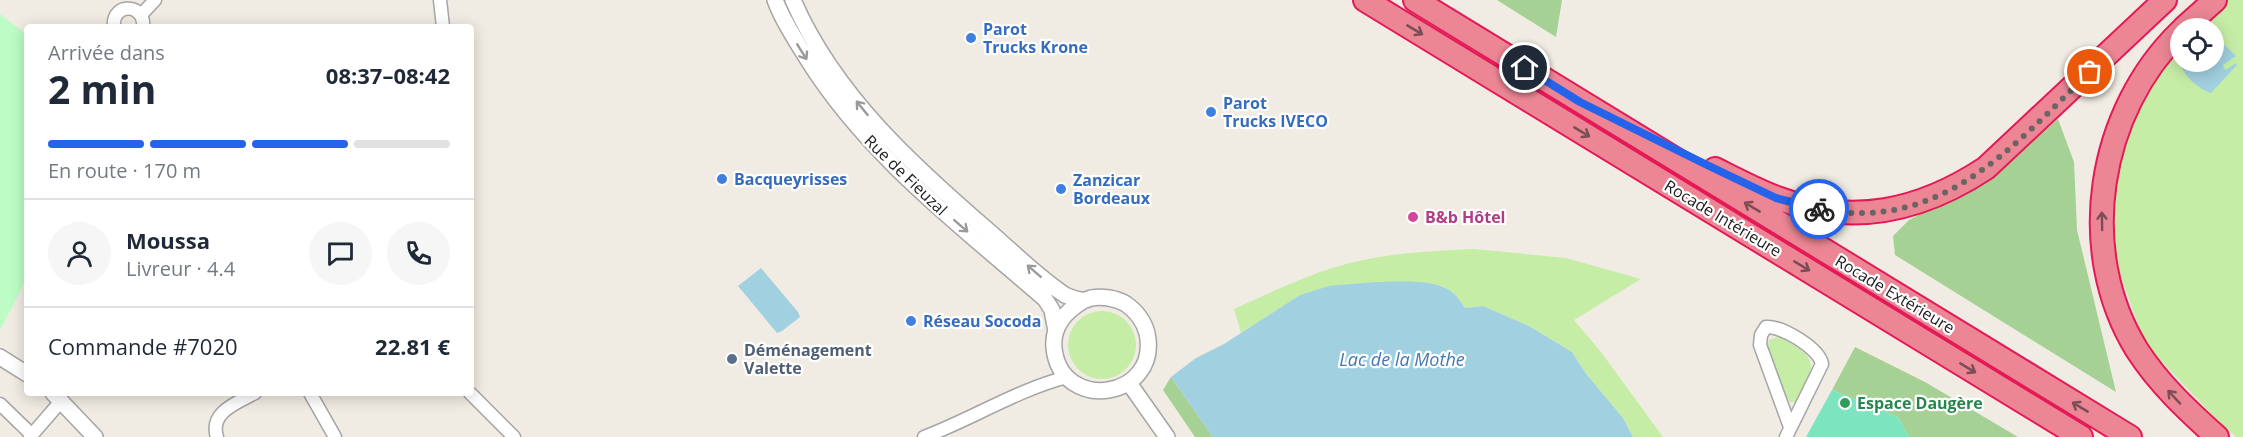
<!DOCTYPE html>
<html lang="fr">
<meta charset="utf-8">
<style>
:root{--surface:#fff;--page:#f6f6f7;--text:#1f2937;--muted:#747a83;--line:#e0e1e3;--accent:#2563eb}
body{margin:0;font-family:"Open Sans",sans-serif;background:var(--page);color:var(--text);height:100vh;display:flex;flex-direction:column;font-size:22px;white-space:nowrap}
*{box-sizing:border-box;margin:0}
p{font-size:20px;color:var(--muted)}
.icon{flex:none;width:33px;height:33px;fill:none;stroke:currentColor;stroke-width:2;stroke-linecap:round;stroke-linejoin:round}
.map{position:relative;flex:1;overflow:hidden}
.side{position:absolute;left:24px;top:24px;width:450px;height:372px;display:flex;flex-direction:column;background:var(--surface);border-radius:6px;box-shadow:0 3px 15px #0003}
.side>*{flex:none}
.controls{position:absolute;left:2170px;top:18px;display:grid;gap:12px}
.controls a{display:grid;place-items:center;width:54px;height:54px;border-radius:50%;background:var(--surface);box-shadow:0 3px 15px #0003;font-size:30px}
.pin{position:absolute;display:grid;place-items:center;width:51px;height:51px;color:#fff;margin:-26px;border:3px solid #fff;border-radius:50%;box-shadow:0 2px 6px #0007}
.courier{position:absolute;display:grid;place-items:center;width:60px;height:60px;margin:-30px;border:4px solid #2563eb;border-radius:50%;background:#fff;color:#222;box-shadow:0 2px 8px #0007}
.summary em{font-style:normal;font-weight:700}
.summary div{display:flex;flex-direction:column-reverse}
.summary{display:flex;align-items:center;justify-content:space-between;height:102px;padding:0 24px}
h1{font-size:39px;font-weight:700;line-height:45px}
.bar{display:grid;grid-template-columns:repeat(4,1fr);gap:9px 6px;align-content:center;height:72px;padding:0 24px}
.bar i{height:8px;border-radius:4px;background:var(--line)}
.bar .selected{background:var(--accent)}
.bar p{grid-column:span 4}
.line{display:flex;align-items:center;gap:15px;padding:0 24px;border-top:2px solid var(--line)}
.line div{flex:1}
.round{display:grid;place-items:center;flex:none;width:63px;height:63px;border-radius:32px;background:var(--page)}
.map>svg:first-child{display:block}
</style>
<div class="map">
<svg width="2243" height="437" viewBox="0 0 2243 437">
<rect width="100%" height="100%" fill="#f0ece3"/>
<path fill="#c6eda6" d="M2226 0H2243V437H2236L2219 422 2145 344 2113 254 2111 176 2146 84 2181 47V62H2214V28H2199Z
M1474 249 1566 258 1641 279 1574 320 1601 352 1663 437H1633L1623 418 1587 375 1572 352 1529 326 1483 306 1465 308 1453 293 1443 286 1407 282H1375L1300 295 1241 333 1234 309C1270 293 1308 274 1346 264 1387 253 1431 251 1474 249Z
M1068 345a34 34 0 1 1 68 0a34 34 0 1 1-68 0Z
M1778 337C1822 358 1815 365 1797 402H1790L1787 398 1767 352 1769 340Z"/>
<path fill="#a5d195" d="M1497 0H1562L1556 37Z
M2058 119 2074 162 2077 230 2116 392 1895 255 1893 236 1909 220 1993 177Z
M1855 347 1925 382 2018 437H1909L1898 417 1832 390Z
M1171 377 1213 437H1195L1163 390Z"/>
<path fill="#bdfdc5" d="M0 14 27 35V278L0 330Z"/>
<path fill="#7ce4bf" d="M1832 390 1898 417 1909 437H1806Z"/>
<path fill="#a1d0e0" d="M2214 35 2236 56 2223 65 2225 70 2236 63 2237 65 2211 93C2199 89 2185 77 2181 66L2185 62H2214Z
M761 268 798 312 800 317 782 331 777 333 738 286Z
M1375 282C1396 282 1437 278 1453 293 1458 297 1461 303 1465 308L1483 306 1529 326 1572 352 1587 375 1623 418 1633 437H1213L1171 377 1196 358 1224 344 1300 295 1329 286Z"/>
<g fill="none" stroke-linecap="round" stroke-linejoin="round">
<g stroke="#a5a5a5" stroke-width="15">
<path id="minor" d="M440 0 443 27
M141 15 155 0
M114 27C111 2 146 3 143 27
M310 393 335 437
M470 393 514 437
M0 404 32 435
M30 437 62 400
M217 437C209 412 237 403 255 393
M924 437C972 419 1017 390 1067 377
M1786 437 1822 364C1819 348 1782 326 1766 327L1761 335 1760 345 1790 427"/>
</g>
<g stroke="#a5a5a5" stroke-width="18">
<path id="tertiary" d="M775 0C783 21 796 41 808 60 868 156 961 226 1045 299L1052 310 1056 331
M793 0C834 95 914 167 991 233 1015 254 1038 277 1065 295 1070 297 1077 300 1082 300 1085 301 1088 299 1091 298 1102 296 1116 298 1126 304 1136 311 1144 322 1147 333 1161 399 1061 414 1054 348 1052 326 1066 311 1083 301
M0 357 27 374
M1129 383 1167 437
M53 393 95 437"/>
</g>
<g stroke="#e41958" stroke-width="26">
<path id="motorway" d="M1365 0 2081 437
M1415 0 2130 437
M2184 28 2215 0
M2181 31C2098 111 2075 250 2137 350 2159 384 2187 410 2217 437
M1715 169C1735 179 1756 190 1777 198 1852 227 1921 211 1986 168L2165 0"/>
</g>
<use href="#minor" stroke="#fff" stroke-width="12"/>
<use href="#tertiary" stroke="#fff" stroke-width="15"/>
<use href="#motorway" stroke="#ec8695" stroke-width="22"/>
</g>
<defs><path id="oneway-shaft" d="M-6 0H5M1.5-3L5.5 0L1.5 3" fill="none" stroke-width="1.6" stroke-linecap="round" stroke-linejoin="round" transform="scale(1.5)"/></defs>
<g stroke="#7b4d54">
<use href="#oneway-shaft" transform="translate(1415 30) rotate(31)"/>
<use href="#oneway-shaft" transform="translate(1582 132) rotate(31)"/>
<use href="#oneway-shaft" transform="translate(1752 207) rotate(-149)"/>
<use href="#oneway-shaft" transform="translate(2102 221) rotate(-91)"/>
<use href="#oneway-shaft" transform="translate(1802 266) rotate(31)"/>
<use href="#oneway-shaft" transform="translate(1968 368) rotate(31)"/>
<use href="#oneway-shaft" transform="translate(2174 397) rotate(-133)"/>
<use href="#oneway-shaft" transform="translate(2080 407) rotate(-149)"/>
</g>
<g stroke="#9a9a9a">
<use href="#oneway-shaft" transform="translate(802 52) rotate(58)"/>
<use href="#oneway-shaft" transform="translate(862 108) rotate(-129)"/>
<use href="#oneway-shaft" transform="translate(961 226) rotate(41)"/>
<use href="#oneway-shaft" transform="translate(1034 271) rotate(-139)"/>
</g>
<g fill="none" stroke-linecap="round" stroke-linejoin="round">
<path stroke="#686663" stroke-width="6" stroke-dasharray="0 10.8" d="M1819 209C1941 233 2012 147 2090 72"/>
<path stroke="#2563eb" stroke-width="8" d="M1525 68 1580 102 1707 165 1776 198 1819 209"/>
</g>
<g fill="#3f7fe0" stroke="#fff" stroke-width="2">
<circle cx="971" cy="38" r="6"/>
<circle cx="1211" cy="112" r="6"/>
<circle cx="722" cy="179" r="6"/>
<circle cx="1061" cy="189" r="6"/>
<circle cx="911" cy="321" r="6"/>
</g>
<circle fill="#d1479c" stroke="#fff" stroke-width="2" cx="1413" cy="217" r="6"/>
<circle fill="#5c6f8a" stroke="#fff" stroke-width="2" cx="732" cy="359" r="6"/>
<circle fill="#2e9e5b" stroke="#fff" stroke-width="2" cx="1845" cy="403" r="6"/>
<g text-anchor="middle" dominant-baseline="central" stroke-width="4.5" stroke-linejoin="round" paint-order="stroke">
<g font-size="16" font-weight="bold" fill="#366cbe" stroke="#fff" text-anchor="start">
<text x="983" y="29">Parot<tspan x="983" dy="18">Trucks Krone</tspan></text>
<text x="1223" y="103">Parot<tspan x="1223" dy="18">Trucks IVECO</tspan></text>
<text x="734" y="179">Bacqueyrisses</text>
<text x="1073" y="180">Zanzicar<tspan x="1073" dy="18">Bordeaux</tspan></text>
<text x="923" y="321">Réseau Socoda</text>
</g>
<g font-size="16" fill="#1e1e1e" stroke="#fff">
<text transform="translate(906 175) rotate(44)">Rue de Fieuzal</text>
<text transform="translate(1723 218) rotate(31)">Rocade Intérieure</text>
<text transform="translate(1895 294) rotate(31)">Rocade Extérieure</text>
</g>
<g font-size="16" font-weight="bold" fill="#b23c85" stroke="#fff" text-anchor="start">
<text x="1425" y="217">B&amp;b Hôtel</text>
</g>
<g font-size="16" font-weight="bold" fill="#4e5e75" stroke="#fff" text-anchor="start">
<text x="744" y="350">Déménagement<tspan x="744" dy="18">Valette</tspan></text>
</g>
<g font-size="16" font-weight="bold" fill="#27864d" stroke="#fff" text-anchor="start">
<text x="1857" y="403">Espace Daugère</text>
</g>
<g font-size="18" font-style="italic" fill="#4578b3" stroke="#fff">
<text x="1402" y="359">Lac de la Mothe</text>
</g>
</g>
</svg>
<div class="controls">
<a><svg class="icon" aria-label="locate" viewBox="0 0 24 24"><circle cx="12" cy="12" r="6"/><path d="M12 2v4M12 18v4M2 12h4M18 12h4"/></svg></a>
</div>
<div class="pin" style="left:2090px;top:72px;background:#ea580c"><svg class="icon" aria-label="bag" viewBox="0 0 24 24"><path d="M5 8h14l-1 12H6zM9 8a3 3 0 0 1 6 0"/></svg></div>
<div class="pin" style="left:1525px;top:68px;background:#1f2937"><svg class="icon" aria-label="home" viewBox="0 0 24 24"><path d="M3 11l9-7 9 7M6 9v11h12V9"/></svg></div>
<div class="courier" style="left:1819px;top:209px"><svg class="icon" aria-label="bike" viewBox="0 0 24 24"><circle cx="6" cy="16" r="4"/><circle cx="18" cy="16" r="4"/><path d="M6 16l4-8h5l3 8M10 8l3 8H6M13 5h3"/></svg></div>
<section class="side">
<div class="summary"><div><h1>2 min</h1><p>Arrivée dans</p></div><em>08:37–08:42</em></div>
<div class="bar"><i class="selected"></i><i class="selected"></i><i class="selected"></i><i></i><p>En route · 170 m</p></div>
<div class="line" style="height:108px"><a class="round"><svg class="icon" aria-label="person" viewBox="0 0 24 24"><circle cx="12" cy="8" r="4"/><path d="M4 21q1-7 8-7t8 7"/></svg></a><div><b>Moussa</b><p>Livreur · 4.4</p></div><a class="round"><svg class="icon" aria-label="chat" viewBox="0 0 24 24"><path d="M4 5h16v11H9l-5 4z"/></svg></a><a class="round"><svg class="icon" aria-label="phone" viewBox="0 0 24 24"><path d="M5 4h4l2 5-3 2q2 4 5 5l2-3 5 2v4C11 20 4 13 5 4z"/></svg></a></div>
<div class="line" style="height:78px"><div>Commande #7020</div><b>22.81 €</b></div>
</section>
</div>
